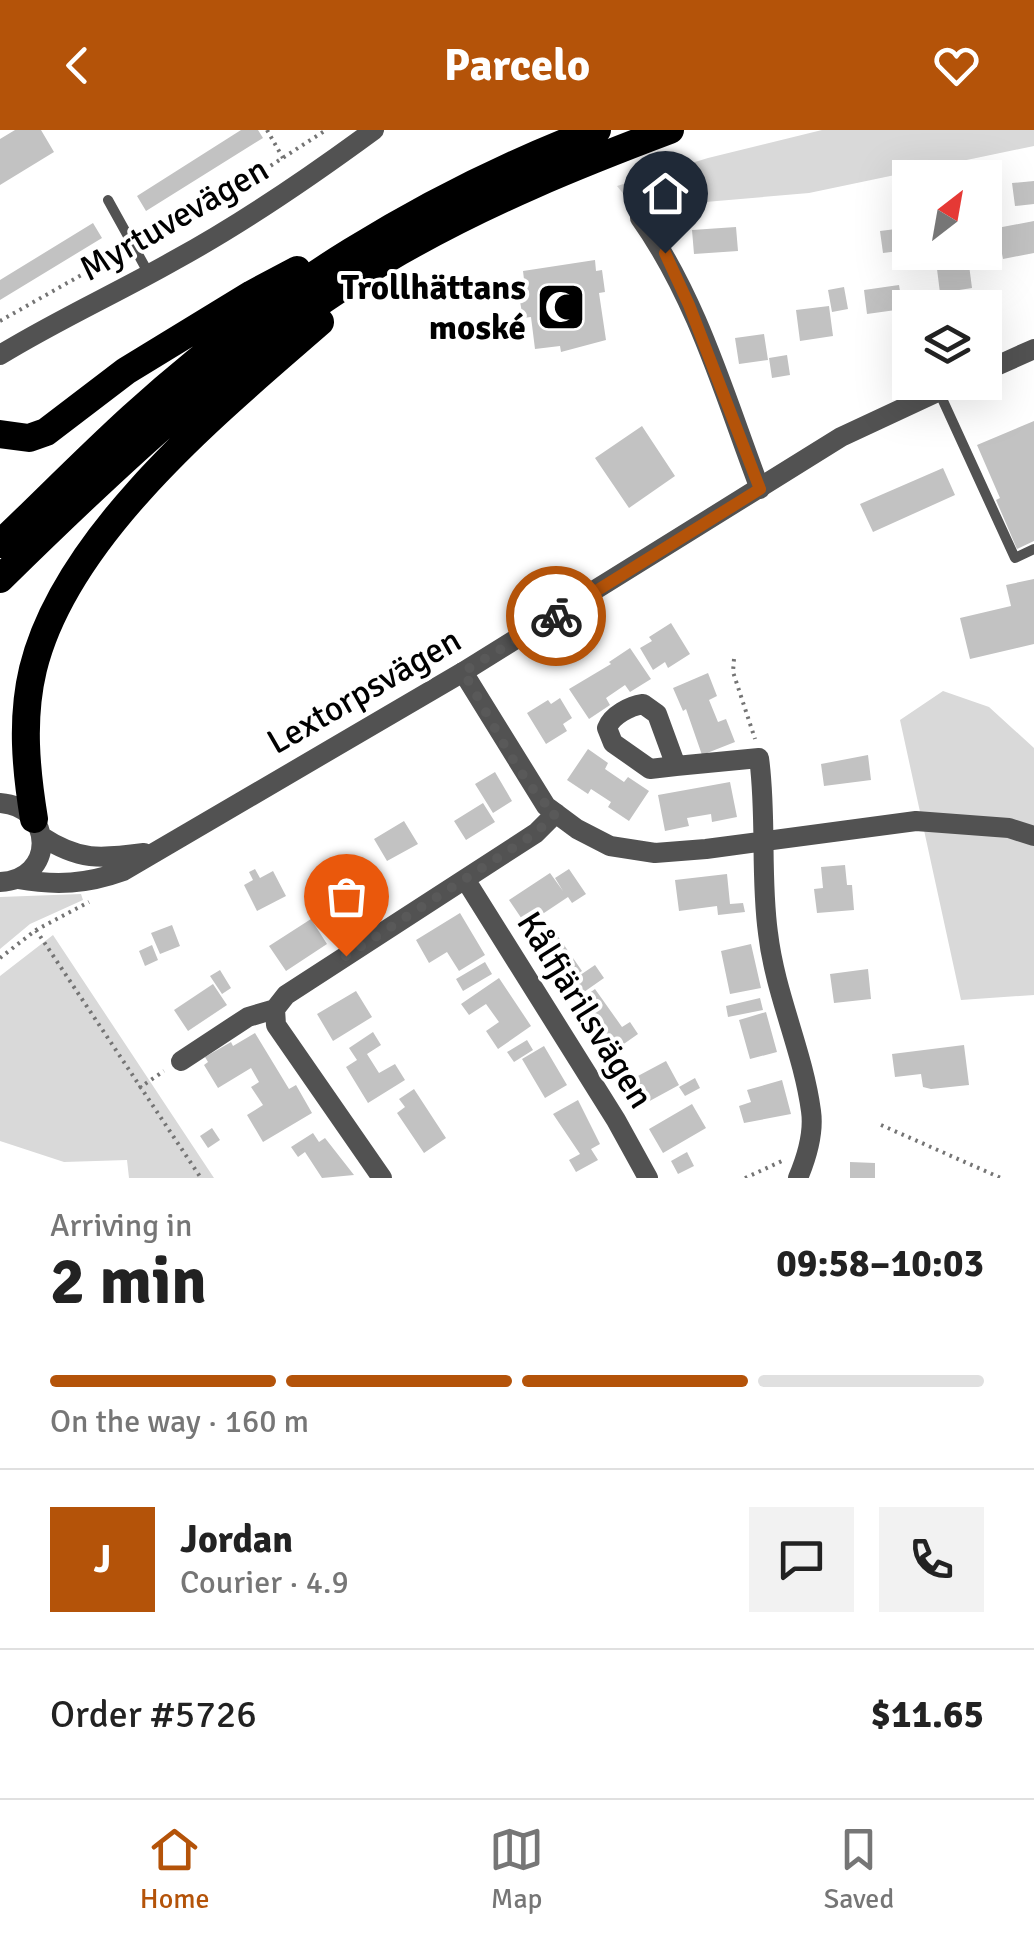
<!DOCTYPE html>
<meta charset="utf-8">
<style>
:root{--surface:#fff;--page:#f2f2f2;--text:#222;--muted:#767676;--line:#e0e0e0;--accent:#b45309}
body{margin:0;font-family:Signika,sans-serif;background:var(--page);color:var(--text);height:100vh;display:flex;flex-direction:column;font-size:38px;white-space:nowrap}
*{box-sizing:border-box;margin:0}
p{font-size:32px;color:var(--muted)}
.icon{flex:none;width:55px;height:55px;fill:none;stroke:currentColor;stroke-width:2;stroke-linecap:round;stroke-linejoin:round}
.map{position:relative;height:1048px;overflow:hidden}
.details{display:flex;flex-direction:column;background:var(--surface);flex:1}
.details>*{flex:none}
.needle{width:65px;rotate:31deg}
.buttons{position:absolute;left:892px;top:30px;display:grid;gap:20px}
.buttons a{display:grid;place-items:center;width:110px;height:110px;border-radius:0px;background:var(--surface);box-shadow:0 10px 40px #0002;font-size:50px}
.pin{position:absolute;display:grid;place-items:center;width:85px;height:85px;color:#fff;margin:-102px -42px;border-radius:50% 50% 50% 0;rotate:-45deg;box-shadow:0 0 10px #0007}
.pin .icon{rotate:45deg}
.courier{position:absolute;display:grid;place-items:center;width:100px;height:100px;margin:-50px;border:8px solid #b45309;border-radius:50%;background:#fff;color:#222;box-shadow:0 2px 12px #0007}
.overview em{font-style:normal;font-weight:700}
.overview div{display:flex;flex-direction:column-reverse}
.overview{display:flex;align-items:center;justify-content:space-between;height:170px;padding:0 50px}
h1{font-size:65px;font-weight:700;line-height:75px}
.bar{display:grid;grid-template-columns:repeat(4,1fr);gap:15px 10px;align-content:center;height:120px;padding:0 50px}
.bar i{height:12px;border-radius:8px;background:var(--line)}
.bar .current{background:var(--accent)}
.bar p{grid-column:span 4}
.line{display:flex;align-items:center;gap:25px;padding:0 50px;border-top:2px solid var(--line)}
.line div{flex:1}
.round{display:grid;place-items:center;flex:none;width:105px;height:105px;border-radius:0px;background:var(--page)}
header{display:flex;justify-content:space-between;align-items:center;height:130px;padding:0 50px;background:var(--accent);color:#fff;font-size:45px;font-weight:700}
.tab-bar{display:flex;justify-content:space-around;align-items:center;height:140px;border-top:2px solid var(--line);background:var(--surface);font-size:28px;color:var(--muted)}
.tab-bar a{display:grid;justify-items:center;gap:5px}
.tab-bar .current{color:var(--accent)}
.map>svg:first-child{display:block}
</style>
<header><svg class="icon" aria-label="back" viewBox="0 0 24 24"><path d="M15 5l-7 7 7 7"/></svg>Parcelo<svg class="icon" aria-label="heart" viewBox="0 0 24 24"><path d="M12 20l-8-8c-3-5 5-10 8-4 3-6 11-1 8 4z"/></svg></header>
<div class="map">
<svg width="1034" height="1048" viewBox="0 0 1034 1048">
<rect width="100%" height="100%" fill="#fff"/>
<path fill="#d9d9d9" d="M822 0H1034V16L809 63 635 78 617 56 708 28Z
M943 561 989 577 1034 618V865L961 870 900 590Z
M81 764 83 770 30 794 0 819V767Z
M53 805 214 1048H129L127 1030 64 1032 0 1011V846Z"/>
<path fill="#c2c2c2" d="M15 0H41L54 22 0 55V9Z
M241 0H258L263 8 146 81 137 66Z
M1034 51V74L1015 76 1012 53Z
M1034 91V123L1003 129 997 98Z
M93 93 102 108 0 170V150Z
M736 97 738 121 694 124 692 100Z
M904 98 907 120 883 123 880 101Z
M595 130 596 141 602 140 605 162 599 163 606 210 561 222 560 216 535 219 531 187 523 188 519 166H526L523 141Z
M969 135 972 158 940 163 937 139Z
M899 155 903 179 867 184 864 160Z
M844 157 848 179 832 182 828 160Z
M829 176 833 206 800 211 796 180Z
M764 204 768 230 739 234 735 208Z
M787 225 790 245 772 248 769 228Z
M1034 291V411L1017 419 996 370 1000 368 977 315Z
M642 296 675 346 629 378 595 328Z
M943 338 955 365 873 402 860 374Z
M1034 449V514L970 529 960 488 1011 476 1006 455Z
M671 493 690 524 668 538 665 532 653 540 640 518 652 511 649 507Z
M630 518 651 549 630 562 625 555 606 568 610 575 589 589 569 559 611 534 609 532Z
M708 543 717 566 709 570 718 592 726 589 735 612 702 625 686 579 683 581 673 558Z
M560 568 572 588 563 594 567 601 546 614 527 583 548 570 551 574Z
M588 619 608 633 605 639 624 652 628 647 649 661 629 691 608 677 611 672 591 659 588 664 567 650Z
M868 625 871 650 824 656 821 634Z
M495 642 512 671 493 683 475 654Z
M730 652 737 687 712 692 711 684 687 688 689 696 665 701 658 665Z
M483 673 495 692 466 710 454 691Z
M404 691 418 714 387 731 374 709Z
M845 735 847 755H852L854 780 817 783 814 759 823 758 821 737Z
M255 739 260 748 273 741 286 766 257 781 244 755 253 750 249 742Z
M569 739 586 764 572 773 568 767 526 795 509 770 550 743 563 761 555 748Z
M727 744 730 774 743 773 745 782 718 785 717 776 679 781 675 750Z
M460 783 485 825 459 841 447 822 429 833 416 810Z
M311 789 327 814 286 841 269 816Z
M172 795 180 816 160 824 151 803Z
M555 802 582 841 559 856 533 817Z
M751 814 761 858 730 864 721 821Z
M152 815 158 830 145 836 139 821Z
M485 832 492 844 463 861 456 849Z
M595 835 604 848 574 869 564 856Z
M868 839 871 869 834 873 830 844Z
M220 840 231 858 222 864 210 846Z
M499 848 531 896 498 919 486 901 499 892 486 874 469 885 461 874Z
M213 854 227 875 188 901 174 880Z
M595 859 622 897 630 892 638 904 618 918 611 908 602 914 574 874Z
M356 861 372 887 333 911 317 884Z
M760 868 763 880 728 887 726 876Z
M766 882 777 922 750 929 739 890Z
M373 902 381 915 367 924 379 943 395 934 405 950 368 973 346 937 357 930 349 918Z
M255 903 289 959 296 955 312 983 263 1012 247 985 263 975 251 957 259 952 251 938 218 958 204 935 208 932 205 927 231 912 233 916Z
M527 910 533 920 514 932 507 922Z
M964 915 969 955 931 959 923 957 921 944 895 947 892 924Z
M544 916 567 955 545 968 522 929Z
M666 931 679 955 635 979 621 955Z
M695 948 700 958 685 966 679 957Z
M782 950 791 984 744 993 739 976 751 972 747 960Z
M414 959 446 1008 424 1023 397 983 405 977 399 969Z
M578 970 600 1014 591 1019 598 1030 576 1042 569 1030 580 1024 553 984Z
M692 974 706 998 663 1023 649 999Z
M212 998 220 1010 208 1018 200 1006Z
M313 1003 319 1012 325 1008 354 1045 322 1048 305 1022 298 1027 291 1017Z
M687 1022 694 1036 678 1044 671 1031Z
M850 1032 875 1033V1048H850Z"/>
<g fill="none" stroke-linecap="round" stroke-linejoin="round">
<path stroke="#747474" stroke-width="4" stroke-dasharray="2.5 5" stroke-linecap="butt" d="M267 0 283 28
M148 108 216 71 326 0
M0 191 122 122
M734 529 733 542 755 609
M36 800 201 1048
M0 828 36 800 89 772
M139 958 164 941
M881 995 1001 1048
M745 1048 782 1031"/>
<path stroke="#525252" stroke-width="10" d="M108 70 149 144
M939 262 1015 428 1034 419"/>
<path stroke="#525252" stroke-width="20" d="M640 88C697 168 725 267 760 359
M463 542 546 676 577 699 610 716 655 723 706 719 916 691 1009 698 1034 706
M643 574 657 584 676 636 650 639 613 613 607 598C612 585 630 576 643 574Z
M676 636 759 628C767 686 760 745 768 803 775 864 803 921 811 981 814 1002 806 1029 798 1048
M465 749 616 990 648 1048
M181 931 248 887 275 879
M382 1048 276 895 275 879 286 865 536 703 556 683"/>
<path stroke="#525252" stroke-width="20" d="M0 225C57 190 117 163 175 130 245 92 310 47 374 0
M985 241 1034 219
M0 673C56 677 55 750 0 752
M41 706C79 731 100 729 144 723
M18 749C56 756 87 754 123 741L463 542 841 307 959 252"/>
<path stroke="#000" stroke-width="28" d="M0 304 29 308 46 302 126 241 252 164 297 140
M0 414C44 372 87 328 132 287 267 164 426 65 597 0
M0 449C123 328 249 209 399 122 486 72 577 35 670 0
M34 689C26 640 21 589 33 539 66 404 219 280 320 192"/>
</g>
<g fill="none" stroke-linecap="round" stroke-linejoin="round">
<path stroke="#595959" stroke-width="10" stroke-dasharray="0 18" d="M346 826 536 703 556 683C522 658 487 580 463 542L556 486"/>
<path stroke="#b45309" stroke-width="12" d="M556 486 760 359 689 175 665 123"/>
</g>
<defs>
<g id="mosque-square" transform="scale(2.5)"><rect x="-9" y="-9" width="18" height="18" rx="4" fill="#000" stroke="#fff"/><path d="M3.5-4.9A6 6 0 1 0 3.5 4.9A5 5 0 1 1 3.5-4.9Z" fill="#fff"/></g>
</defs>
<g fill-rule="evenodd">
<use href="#mosque-square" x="561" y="177"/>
</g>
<g text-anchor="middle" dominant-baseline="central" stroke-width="8" stroke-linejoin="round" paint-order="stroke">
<g font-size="35" fill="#000" stroke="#fff">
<text transform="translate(174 89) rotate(-30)">Myrtuvevägen</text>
<text transform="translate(364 561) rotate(-30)">Lextorpsvägen</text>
<text transform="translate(585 880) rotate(58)">Kålfjärilsvägen</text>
</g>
<g font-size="35" font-weight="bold" fill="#000" stroke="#fff" text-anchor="end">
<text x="526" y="157">Trollhättans<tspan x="526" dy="40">moské</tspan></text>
</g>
</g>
</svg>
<div class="buttons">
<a><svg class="needle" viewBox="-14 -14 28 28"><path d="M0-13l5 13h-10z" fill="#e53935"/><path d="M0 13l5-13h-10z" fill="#767676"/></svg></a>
<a><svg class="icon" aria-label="layers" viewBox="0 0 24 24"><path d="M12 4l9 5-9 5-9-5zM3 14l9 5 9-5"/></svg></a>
</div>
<div class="pin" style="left:346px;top:826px;background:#ea580c"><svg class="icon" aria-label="bag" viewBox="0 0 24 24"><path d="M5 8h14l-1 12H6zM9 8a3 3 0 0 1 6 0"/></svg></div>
<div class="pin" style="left:665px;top:123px;background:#1f2937"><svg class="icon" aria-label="home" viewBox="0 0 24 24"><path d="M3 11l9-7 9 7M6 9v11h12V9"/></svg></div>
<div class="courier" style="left:556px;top:486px"><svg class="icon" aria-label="bike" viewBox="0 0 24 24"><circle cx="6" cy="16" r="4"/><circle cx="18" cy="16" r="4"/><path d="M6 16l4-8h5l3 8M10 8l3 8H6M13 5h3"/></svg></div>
</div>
<section class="details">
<div class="overview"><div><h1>2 min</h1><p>Arriving in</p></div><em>09:58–10:03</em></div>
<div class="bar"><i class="current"></i><i class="current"></i><i class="current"></i><i></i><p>On the way · 160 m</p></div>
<div class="line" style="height:180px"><b class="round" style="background:var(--accent);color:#fff">J</b><div><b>Jordan</b><p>Courier · 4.9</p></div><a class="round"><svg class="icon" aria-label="chat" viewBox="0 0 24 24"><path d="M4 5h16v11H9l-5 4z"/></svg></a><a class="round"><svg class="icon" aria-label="phone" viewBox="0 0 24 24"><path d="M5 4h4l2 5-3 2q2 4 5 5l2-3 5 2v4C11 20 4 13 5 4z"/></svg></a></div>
<div class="line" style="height:130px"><div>Order #5726</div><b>$11.65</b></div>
</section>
<nav class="tab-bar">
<a class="current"><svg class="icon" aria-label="home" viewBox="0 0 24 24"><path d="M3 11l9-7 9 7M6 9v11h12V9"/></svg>Home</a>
<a><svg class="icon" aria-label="map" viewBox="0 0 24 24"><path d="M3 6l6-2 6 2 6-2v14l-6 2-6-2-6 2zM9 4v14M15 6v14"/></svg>Map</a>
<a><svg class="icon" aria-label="saved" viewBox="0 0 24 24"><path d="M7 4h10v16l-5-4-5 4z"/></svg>Saved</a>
</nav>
